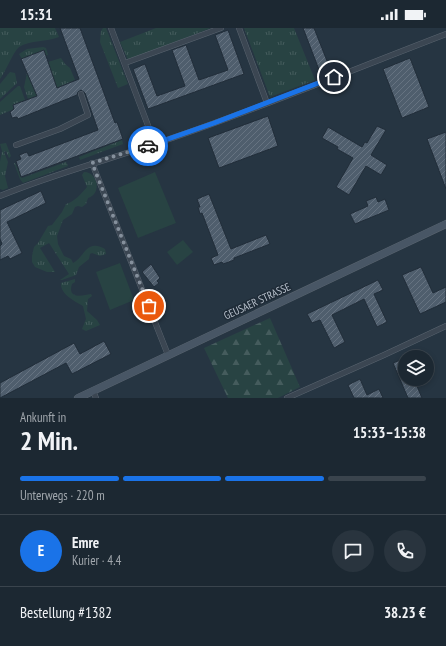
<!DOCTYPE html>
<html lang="de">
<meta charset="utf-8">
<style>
:root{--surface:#1c2832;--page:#29343e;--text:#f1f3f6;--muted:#a0a6ac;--line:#3a444d;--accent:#1a73e8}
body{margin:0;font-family:"PT Sans Narrow",sans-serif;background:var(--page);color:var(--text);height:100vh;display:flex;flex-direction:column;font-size:15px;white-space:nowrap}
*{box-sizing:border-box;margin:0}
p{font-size:13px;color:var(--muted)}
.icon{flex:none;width:22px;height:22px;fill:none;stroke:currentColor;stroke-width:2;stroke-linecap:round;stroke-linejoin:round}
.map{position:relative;height:370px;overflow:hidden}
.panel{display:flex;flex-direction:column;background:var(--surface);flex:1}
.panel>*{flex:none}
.controls{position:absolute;left:398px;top:322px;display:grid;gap:8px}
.controls a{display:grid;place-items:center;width:36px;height:36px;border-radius:50%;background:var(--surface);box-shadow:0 2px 6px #0003,0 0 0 1px var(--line);font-size:20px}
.pin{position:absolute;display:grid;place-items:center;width:34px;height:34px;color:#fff;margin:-17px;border:2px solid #fff;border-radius:50%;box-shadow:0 1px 4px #0007}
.courier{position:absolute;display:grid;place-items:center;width:40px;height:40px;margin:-20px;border:3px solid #1a73e8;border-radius:50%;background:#fff;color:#222;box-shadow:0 1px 5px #0007}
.overview em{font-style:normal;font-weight:800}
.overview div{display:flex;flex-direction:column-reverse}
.overview{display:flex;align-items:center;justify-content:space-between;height:68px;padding:0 20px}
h1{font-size:26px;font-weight:800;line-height:30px}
.bar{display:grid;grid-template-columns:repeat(4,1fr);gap:6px 4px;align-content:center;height:48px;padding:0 20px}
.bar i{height:5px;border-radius:3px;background:var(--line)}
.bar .active{background:var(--accent)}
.bar p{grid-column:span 4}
.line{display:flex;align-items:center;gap:10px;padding:0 20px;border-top:1px solid var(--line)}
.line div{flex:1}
.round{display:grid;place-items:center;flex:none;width:42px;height:42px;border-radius:21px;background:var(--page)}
.status{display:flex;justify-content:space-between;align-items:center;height:28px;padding:0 20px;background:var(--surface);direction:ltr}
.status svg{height:11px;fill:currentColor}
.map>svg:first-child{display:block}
</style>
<div class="status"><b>15:31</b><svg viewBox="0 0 49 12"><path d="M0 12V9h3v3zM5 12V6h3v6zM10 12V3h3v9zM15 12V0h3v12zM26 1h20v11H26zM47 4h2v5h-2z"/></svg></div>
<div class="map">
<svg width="446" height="370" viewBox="0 0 446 370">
<defs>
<pattern id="grass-tufts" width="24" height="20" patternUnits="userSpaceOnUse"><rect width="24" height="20" fill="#284343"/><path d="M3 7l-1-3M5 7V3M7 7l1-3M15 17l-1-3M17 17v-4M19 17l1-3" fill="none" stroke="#455c5d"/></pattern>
<pattern id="forest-firs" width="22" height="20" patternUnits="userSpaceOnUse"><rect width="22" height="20" fill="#284343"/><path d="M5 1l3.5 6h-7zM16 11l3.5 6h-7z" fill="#455c5d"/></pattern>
<pattern id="building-hatch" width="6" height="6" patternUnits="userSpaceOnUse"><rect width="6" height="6" fill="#4f5e6d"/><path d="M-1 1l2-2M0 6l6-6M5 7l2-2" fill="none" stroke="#667381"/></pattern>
</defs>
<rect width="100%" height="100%" fill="#263542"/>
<path fill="url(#grass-tufts)" d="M0 0H55L59 9C47 14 30 12 19 19 13 24 6 43 0 51Z
M103 0H106L128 56 118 60 100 14 101 3Z
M156 0H211L128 32 120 14Z
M244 0H294L315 52 270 69Z
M43 19 46 20 48 27 22 31 19 26 27 21Z
M61 30 65 36 70 40 75 52 54 61 48 34Z
M10 44 15 45 17 55 0 71V56Z
M27 45 39 67 28 71 24 59Z
M18 58H20L25 72 13 77 14 81 0 87V74Z
M122 112 123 116 80 132 79 129Z
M6 115 11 128 9 130 6 123 4 124 8 134 5 148 8 160 3 162 0 161V134L2 123 0 116Z
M66 134 68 138 23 155 20 151 14 135H15L22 150Z
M84 144C98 144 102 166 88 170L86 176 82 179 78 178 75 179 72 186 63 192 57 208 58 216 64 228 71 231 73 235C85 229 86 210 105 221L106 226 100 228 92 225 90 226 89 231 79 239 76 247 62 252H60L69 246 49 215 40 220 55 244H47L35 239 32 234V228L34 219 38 215 48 198 52 197 62 184 66 176C74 174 81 166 87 159L82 147Z
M75 251V254L72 256C67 271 82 268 91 266L92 268 88 271 87 283 97 292 100 297 86 303 82 301 86 291 83 278C74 273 60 266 61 255Z"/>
<path fill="url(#forest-firs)" d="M270 290 300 359 278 370H228L204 320Z"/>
<path fill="#284343" d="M155 144 176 195 138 210 118 160Z
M183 212 193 224 177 237 167 224Z
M120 235 134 272 110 282 96 244Z"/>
<path fill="url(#building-hatch)" stroke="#212d39" d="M60 0H80L115 95 117 94 123 111 21 149 16 133 21 131 19 127 27 124 29 128 98 102 85 65 81 62 78 64 77 67 18 91 17 89 12 90 10 84 14 81 13 77 37 68 21 31 44 22 57 60 79 51Z
M303 0H314L331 43 321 47Z
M228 2 244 46 148 81 133 41 145 36 157 68 185 58 172 22 186 17 199 52 228 42 215 7Z
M410 30 429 79 402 90 383 41Z
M268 88 278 118 219 140 208 110Z
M377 98 386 102 371 127 387 137 381 147 366 138 349 167 336 159 353 130 337 121 338 119 322 110 328 99 362 119 365 114 367 115Z
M446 104V161L427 111Z
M41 163 46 175 7 194 22 225 10 231 8 228 0 232V218L2 216 0 211V182Z
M209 166 231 221 266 207 270 216 234 230V232L226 235 223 236 222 234 214 237 211 230 218 227 202 185 200 186 198 179H200L197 171Z
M376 169 378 174 385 171 389 182 355 196 350 186 368 178 366 173Z
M151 236 160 250 157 253 159 255 154 259 142 244Z
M421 239 433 265 446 259V274L420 286 402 247Z
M378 252 383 262 374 266 387 294 377 299 364 271 332 287 345 314 334 320 320 292 312 295 307 286Z
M104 313 111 326 72 346 66 335 0 370V355L74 315 80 326Z
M405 330V351H414L422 370H408L393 335Z
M360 351 367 367 379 361 383 370H354L348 357Z"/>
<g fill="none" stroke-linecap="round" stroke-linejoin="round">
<g stroke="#59646f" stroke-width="6">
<path id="street" d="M111 0 155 116
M239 0 267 75
M125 35 221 0
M16 117 60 101 88 87 81 66
M92 135 168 327
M0 168C58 144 119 129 178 108 268 77 357 40 446 6
M93 363 96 370
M287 370 384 327 446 298"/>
</g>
<g stroke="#59646f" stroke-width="8">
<path id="secondary" d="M78 370 446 196"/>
</g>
<use href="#street" stroke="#3b4652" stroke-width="5"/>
<use href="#secondary" stroke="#485665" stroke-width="7"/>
</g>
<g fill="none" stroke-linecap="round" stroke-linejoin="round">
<path stroke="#85909c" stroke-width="4" stroke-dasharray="0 7.2" d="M148 118 92 135 149 278"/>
<path stroke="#1a73e8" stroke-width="5" d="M148 118 214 95 334 49"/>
</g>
<g text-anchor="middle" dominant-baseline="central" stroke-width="3" stroke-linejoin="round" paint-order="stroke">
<g font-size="11" fill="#b8c1cc" stroke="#1f2b37">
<text transform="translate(257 273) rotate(-25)">GEUSAER STRASSE</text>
</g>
</g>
</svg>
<div class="controls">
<a><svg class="icon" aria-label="layers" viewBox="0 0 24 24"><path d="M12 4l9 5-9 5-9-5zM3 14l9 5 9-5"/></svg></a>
</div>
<div class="pin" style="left:149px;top:278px;background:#ea580c"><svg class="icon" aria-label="bag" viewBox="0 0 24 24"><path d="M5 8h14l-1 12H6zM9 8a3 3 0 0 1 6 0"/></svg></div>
<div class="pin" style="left:334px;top:49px;background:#1f2937"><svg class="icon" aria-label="home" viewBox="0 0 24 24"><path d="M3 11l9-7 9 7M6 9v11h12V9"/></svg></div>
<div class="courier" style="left:148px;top:118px"><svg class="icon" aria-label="car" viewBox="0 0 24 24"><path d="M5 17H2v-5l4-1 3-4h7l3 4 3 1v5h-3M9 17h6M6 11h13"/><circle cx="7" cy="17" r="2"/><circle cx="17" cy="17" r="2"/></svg></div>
</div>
<section class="panel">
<div class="overview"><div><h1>2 Min.</h1><p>Ankunft in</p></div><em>15:33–15:38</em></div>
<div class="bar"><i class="active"></i><i class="active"></i><i class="active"></i><i></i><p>Unterwegs · 220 m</p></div>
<div class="line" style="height:72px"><b class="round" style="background:var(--accent);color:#fff">E</b><div><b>Emre</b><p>Kurier · 4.4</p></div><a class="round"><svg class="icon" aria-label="chat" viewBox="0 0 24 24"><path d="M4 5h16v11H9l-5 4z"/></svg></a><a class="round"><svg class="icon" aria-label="phone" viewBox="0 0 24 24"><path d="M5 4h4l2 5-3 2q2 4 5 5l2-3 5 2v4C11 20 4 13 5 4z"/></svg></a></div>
<div class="line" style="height:52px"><div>Bestellung #1382</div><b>38.23 €</b></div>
</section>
